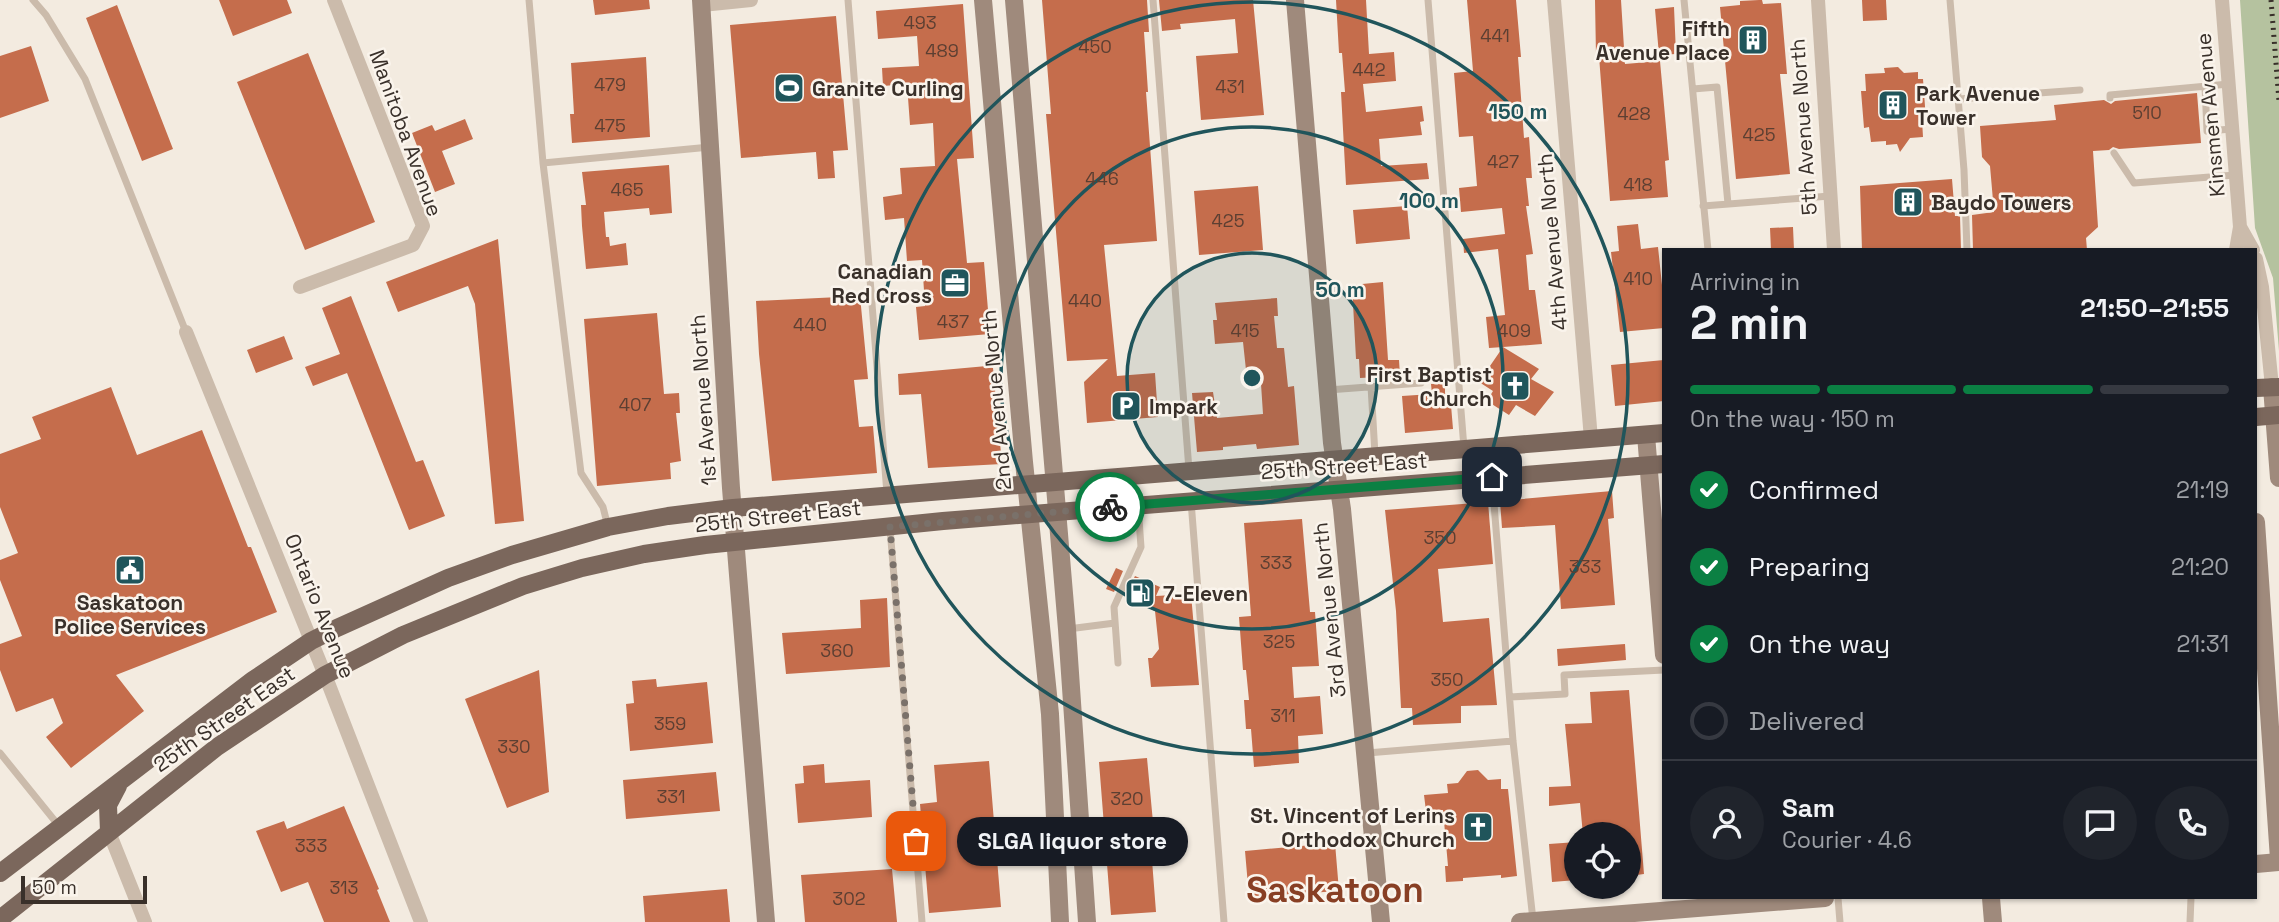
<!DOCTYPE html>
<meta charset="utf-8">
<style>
:root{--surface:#171b24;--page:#20242c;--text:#f1f3f6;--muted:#9ea1a6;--line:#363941;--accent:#0b8043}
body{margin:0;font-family:"Space Grotesk",sans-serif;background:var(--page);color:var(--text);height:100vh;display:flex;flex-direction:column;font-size:26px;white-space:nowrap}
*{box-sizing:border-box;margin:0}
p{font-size:23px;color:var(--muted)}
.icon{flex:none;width:38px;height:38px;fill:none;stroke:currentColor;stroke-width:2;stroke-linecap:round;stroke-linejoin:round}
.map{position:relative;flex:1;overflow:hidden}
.side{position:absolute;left:1662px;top:248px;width:595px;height:651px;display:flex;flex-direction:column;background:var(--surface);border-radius:0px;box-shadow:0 2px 5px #0004}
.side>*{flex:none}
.tools{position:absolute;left:1564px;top:822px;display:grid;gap:14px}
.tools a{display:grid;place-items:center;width:77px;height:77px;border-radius:50%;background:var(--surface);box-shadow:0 2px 5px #0004;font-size:35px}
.scale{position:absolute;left:21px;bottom:18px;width:126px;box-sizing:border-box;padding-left:7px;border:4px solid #39302a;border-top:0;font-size:19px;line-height:24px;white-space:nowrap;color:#39302a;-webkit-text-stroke:5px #faf4ec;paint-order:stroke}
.pin{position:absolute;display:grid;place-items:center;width:60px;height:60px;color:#fff;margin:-30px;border-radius:14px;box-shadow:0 4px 10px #0006}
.courier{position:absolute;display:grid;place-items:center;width:70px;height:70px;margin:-35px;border:5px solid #0b8043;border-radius:50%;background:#fff;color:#222;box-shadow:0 2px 9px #0007}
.bubble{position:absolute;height:49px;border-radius:24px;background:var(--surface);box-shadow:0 2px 5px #0004;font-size:23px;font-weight:700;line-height:49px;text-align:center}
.headline em{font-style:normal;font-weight:700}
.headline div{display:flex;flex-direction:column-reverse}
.headline{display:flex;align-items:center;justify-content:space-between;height:119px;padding:0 28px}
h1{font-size:46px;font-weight:700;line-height:52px}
.bar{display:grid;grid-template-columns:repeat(4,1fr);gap:10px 7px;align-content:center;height:84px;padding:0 28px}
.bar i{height:9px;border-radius:5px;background:var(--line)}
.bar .current{background:var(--accent)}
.bar p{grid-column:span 4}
.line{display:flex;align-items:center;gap:18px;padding:0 28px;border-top:2px solid var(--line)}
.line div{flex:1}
.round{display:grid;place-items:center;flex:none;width:74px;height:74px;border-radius:37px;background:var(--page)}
ol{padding:0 28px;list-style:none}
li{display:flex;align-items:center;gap:21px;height:77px}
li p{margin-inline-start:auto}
li .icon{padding:7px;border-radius:50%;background:var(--accent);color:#fff;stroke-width:4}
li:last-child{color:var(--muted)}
li i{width:38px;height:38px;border:4px solid var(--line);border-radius:50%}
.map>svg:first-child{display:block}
</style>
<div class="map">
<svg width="2279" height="922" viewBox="0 0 2279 922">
<rect width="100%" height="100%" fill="#f3ebe0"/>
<path fill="#b5c29f" d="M2240 0H2279V351L2273 278 2255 228Z"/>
<path fill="#c56d4c" d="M219 0H287L292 13 233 36Z
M593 0H649L650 9 595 15Z
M1042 0H1147L1149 32H1144L1148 92H1146L1157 241 1104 245 1117 376 1155 373 1158 417 1087 423 1084 382 1108 359 1067 361 1046 114H1051Z
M1159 0H1253L1264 115 1201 120 1196 56 1238 53 1235 19 1180 24 1181 29 1162 31Z
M1336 0H1366L1369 54 1394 52 1396 81 1363 84 1366 112 1422 106 1424 121 1420 122 1422 135 1379 139 1381 166 1427 163 1429 179 1346 185 1341 92H1345L1342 53H1339Z
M1467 0H1516L1521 57H1518L1524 138 1529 137 1532 178H1526L1529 206H1526L1533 254 1526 255 1529 290H1535L1542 344 1503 347 1539 369 1531 379 1554 392 1535 416 1516 405 1509 415 1487 401 1493 391 1479 382 1503 347 1489 348 1486 317 1505 315 1498 249 1464 253 1463 239 1505 234 1502 208 1461 212 1459 188 1477 186 1473 136 1459 137 1454 73 1473 71Z
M1595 0H1621L1625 64 1660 61 1669 160 1665 161 1668 197 1610 201 1599 56H1596Z
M1759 0H1762L1763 4 1781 3 1787 74H1780L1790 174 1736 179 1720 7 1740 5V1Z
M1862 0H1886L1887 20 1863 21Z
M963 4 974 158 957 159 967 263 984 262 990 334 919 340 916 307 925 306 922 260 907 261 904 218 885 220 883 197 902 194 900 168 935 166 933 123 910 125 907 84 883 86 882 68 919 66 917 36 878 39 876 11Z
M117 5 173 149 142 161 86 18Z
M1674 7 1676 54 1659 55 1655 9Z
M836 16 848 150 833 151 835 178 818 179 816 152 741 158 730 25Z
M31 46 49 101 0 118V56Z
M308 53 375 222 305 250 237 82Z
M646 57 650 137 572 143 570 114H574L571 63Z
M1898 67 1904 73 1918 72V79H1923L1926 120H1922L1923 137 1910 138 1900 152 1897 144 1886 145V141L1871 142 1869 127 1864 128 1861 91H1866L1865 74 1885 73 1884 68Z
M2197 93 2201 143 2119 149 2113 147 2109 150 2093 151 2098 227 2086 238 2087 250H1973L1972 215 1994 212 1990 166 1982 157 1980 126 2056 120 2054 105 2104 100 2111 104 2115 101Z
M465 119 473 139 442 151 455 184 435 192 412 133 432 125 435 131Z
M669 165 672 213 650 215 649 208 604 212 606 237H609L610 246 626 243 628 265 586 269 582 226 581 205H586L582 172Z
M1952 179 1955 216H1960L1961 250H1862L1860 186Z
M1258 186 1263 250 1199 255 1194 191Z
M1407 206 1410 239 1356 244 1353 210Z
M1638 224 1641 249 1658 247 1664 304V328L1620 332 1611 252 1619 251 1617 226Z
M1793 227 1794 250H1771L1770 228Z
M498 239 524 521 495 524 475 304 468 286 398 312 386 282Z
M1383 282 1388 360H1399L1400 376 1360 378 1359 359H1356L1352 285Z
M351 296 416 462 423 460 445 516 409 530 347 373 313 386 305 367 340 354 322 308Z
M860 296 868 379 854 380 859 427 873 426 877 473 772 481 759 354 756 301Z
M1277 298 1278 316H1274L1277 348H1284L1288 387 1294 386 1299 445 1257 449 1256 444 1223 447V450L1197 452 1192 393 1213 392 1217 418 1263 414 1260 369 1246 370 1243 342 1215 344 1213 320H1217L1215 303Z
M657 313 664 394 679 393 680 413H676L681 461 670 463 671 479 597 486 584 319Z
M284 336 293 359 256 373 247 350Z
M1664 360V401L1615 406 1611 365Z
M987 366 993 368 1002 464 928 468 921 394 899 395 898 374Z
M1445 383V393H1450L1453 429 1405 433 1402 396 1432 394 1431 384Z
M111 387 137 455 202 430 248 547H251L277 612 116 675 144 711 71 768 46 737 63 723 53 698 16 712 0 670V644L22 636 0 580V560L18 553 0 507V454L41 439 32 417Z
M1612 491 1614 518 1608 519 1615 605 1561 609 1555 525 1502 528 1500 501Z
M1488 502 1493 564 1438 569 1443 622 1489 618 1497 705 1461 706V723L1413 725 1412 708H1401L1396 611 1385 510Z
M1302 519 1310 612H1315L1319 666 1292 667 1294 698 1320 696 1323 734 1298 736 1299 763 1254 767 1251 729H1246L1244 700H1249L1246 670H1243L1239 617 1251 616 1244 523Z
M1116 568 1123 571 1114 592 1106 589Z
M1135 576 1160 587 1156 596 1191 594 1199 685 1151 687 1148 658H1152L1159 649 1155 611 1125 597Z
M887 598 890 667 786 674 782 633 861 628 860 600Z
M1625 644 1626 660 1558 666 1557 649Z
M539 670 549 792 507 808 465 699Z
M656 679 657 687 707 682 713 743 630 751 626 704 634 703 632 681Z
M1629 690 1644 874 1629 876V835H1583L1580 803 1549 806V787L1571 786 1565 724 1592 723 1590 692Z
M1147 758 1154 833 1150 834 1156 912 1111 915 1099 762Z
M989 761 1001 907 929 913 920 804 937 802 934 765Z
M824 764 825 783 870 780 872 817 798 823 795 784 804 783 803 766Z
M1478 770 1488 780 1501 779V789H1508L1517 876 1501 878V875L1463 878V881L1446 882 1445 866H1448L1443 810 1426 811 1424 795 1448 793 1447 784 1458 783 1467 771Z
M716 772 720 811 626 819 623 780Z
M344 806 379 889 377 890 390 922H324L308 882 281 892 256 831 284 821 287 829Z
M1577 842V880L1552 882 1549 844Z
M1335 843 1339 891 1249 897 1245 851Z
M892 869 897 922H805L801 875Z
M727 889 730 922H645L643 896Z"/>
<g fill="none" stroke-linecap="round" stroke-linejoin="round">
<path stroke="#cbbbab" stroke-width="7" d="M33 0 46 15 85 79 186 332
M529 0 543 163 581 473 603 507 608 527
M848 0 887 494
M1153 0 1189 470
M1428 0 1464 448
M1684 0 1708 250
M1950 0 1964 170 1967 250
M2205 86 2207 131 2232 129
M1693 89 1717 87 1728 204
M2110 98V95L2229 84
M1959 99 2080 90
M2114 153 2134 183 2235 175
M543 163 710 147
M1703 206 1830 196
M1371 386 1375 455
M1328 390 1421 383
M1492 479 1513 741 1533 920
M1191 501 1224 922
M890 528 922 922
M1068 629 1115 623
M1118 663 1114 607 1141 547 1138 505
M1510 697 1565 694 1564 675 1664 670
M0 753 59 826
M1367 753 1513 741
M1838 898 1840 922
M2190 922 2191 898"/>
<path stroke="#cbbbab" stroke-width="14" d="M1554 0 1591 439
M1818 0 1834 250
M2222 0 2240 227 2236 250
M702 5 751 0
M2240 227 2253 250
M2256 259 2262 287 2272 387
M300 287 413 245 423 226 334 0
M186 332 325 675 421 922
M109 832 145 922"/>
<path stroke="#9f8a7c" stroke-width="18" d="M701 0 731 488 766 922
M983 0 1024 462 1050 714 1060 922
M1014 0 1067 629 1087 922
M1295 0 1332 443 1342 509 1381 922
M2272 387 2279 478
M1646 435 1664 655
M2256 522 2279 859
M2256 864 2279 862
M1991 898 1993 922
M1520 922 1825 898"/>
<path stroke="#7b675c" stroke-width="18" d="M2256 388 2279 387
M2256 417 2279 415
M109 832 108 805 118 786
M0 873 253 680 311 641 337 628 448 578 512 555 608 527 668 516 733 508 1664 433
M0 919 217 747 325 675 403 635 523 586 582 568 644 554 705 545 943 521 1664 464"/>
<path stroke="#39302a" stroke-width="5" stroke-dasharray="2 5" stroke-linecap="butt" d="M2271 0 2279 101"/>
</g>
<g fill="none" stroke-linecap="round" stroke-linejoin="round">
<path stroke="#7a716a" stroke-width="7" stroke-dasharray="0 12.6" d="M916 841 890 527 1110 507"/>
<path stroke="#0b8043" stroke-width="9" d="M1110 507 1492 477"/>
</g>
<circle cx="1252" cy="378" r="125" fill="#20555b" fill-opacity=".12"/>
<g fill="none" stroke="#20555b" stroke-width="3.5">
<circle cx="1252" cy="378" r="125"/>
<circle cx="1252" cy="378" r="251"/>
<circle cx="1252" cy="378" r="376"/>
</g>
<defs>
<g id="building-square" transform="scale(1.575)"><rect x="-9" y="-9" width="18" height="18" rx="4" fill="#20555b" stroke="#faf4ec"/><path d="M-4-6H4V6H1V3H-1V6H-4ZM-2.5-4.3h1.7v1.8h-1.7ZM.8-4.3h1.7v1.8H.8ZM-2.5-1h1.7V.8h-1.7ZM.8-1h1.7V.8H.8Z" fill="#fff"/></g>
<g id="stadium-square" transform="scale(1.575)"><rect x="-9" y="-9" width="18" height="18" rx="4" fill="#20555b" stroke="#faf4ec"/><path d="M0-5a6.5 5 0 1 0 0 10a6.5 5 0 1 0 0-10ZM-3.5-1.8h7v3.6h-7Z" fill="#fff"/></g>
<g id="office-square" transform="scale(1.575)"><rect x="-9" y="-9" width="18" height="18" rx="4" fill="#20555b" stroke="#faf4ec"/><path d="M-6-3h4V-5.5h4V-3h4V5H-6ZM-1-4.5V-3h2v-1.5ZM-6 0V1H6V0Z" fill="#fff"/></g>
<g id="church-square" transform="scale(1.575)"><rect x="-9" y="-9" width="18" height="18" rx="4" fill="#20555b" stroke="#faf4ec"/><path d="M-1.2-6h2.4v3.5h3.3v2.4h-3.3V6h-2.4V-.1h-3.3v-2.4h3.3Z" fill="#fff"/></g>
<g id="parking-square" transform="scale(1.575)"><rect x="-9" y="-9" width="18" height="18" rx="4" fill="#20555b" stroke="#faf4ec"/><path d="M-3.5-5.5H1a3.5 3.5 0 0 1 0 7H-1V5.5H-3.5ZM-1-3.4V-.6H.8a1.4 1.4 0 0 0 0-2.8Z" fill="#fff"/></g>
<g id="civic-square" transform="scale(1.575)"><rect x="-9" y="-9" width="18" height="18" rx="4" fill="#20555b" stroke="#faf4ec"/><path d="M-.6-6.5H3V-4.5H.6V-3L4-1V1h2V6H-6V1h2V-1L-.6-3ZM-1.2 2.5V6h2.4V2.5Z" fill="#fff"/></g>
<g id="fuel-square" transform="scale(1.575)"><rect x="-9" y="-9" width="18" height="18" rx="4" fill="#20555b" stroke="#faf4ec"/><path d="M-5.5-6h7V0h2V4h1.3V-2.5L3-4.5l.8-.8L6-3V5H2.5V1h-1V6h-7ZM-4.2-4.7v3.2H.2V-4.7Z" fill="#fff"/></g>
</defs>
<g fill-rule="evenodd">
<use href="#building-square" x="1753" y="40"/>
<use href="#stadium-square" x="789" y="88"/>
<use href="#building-square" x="1893" y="105"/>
<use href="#building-square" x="1908" y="202"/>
<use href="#office-square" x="955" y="283"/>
<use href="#church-square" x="1515" y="386"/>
<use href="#parking-square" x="1126" y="406"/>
<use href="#civic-square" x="130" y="570"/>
<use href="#fuel-square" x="1140" y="593"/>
<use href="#church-square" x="1478" y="827"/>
</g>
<g text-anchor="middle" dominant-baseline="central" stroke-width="5" stroke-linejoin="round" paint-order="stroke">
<g font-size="18" fill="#5c3f32">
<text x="920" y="22">493</text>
<text x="1495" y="35">441</text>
<text x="1095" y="46">450</text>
<text x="942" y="50">489</text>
<text x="1369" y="69">442</text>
<text x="610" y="84">479</text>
<text x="1230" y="86">431</text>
<text x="2147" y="112">510</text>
<text x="1634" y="113">428</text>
<text x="610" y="125">475</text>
<text x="1759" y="134">425</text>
<text x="1503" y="161">427</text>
<text x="1102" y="178">446</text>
<text x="1638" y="184">418</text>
<text x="627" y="189">465</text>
<text x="1228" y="220">425</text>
<text x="1638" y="278">410</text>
<text x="1085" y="300">440</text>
<text x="953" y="321">437</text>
<text x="810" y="324">440</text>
<text x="1245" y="330">415</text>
<text x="1514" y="330">409</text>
<text x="635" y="404">407</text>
<text x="1440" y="537">350</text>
<text x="1276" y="562">333</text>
<text x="1585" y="566">333</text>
<text x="1279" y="641">325</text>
<text x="837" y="650">360</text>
<text x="1447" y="679">350</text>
<text x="1283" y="715">311</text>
<text x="670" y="723">359</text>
<text x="514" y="746">330</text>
<text x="671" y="796">331</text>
<text x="1127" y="798">320</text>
<text x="311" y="845">333</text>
<text x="344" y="887">313</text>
<text x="849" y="898">302</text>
</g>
<g font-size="21" font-weight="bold" fill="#39302a" stroke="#faf4ec" text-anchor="start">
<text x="1730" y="28" text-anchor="end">Fifth<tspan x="1730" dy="24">Avenue Place</tspan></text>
<text x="812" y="88">Granite Curling</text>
<text x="1916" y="93">Park Avenue<tspan x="1916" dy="24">Tower</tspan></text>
<text x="1931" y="202">Baydo Towers</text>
<text x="932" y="271" text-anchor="end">Canadian<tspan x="932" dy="24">Red Cross</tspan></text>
<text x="1492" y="374" text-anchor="end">First Baptist<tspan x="1492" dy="24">Church</tspan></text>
<text x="1149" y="406">Impark</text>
<text x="1163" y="593">7-Eleven</text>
<text x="130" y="602" text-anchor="middle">Saskatoon<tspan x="130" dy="24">Police Services</tspan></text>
<text x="1455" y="815" text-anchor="end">St. Vincent of Lerins<tspan x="1455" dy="24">Orthodox Church</tspan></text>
</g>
<g font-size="21" fill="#39302a" stroke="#faf4ec">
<text transform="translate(2210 115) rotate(-95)">Kinsmen Avenue</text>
<text transform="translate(1803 127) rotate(-94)">5th Avenue North</text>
<text transform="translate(406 133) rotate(70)">Manitoba Avenue</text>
<text transform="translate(1552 242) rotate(-95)">4th Avenue North</text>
<text transform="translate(703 400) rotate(-94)">1st Avenue North</text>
<text transform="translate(996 400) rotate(-95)">2nd Avenue North</text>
<text transform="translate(1344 466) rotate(-4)">25th Street East</text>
<text transform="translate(778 516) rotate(-6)">25th Street East</text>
<text transform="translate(320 606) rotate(68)">Ontario Avenue</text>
<text transform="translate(1329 610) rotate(-96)">3rd Avenue North</text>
<text transform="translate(224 719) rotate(-35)">25th Street East</text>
</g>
<g font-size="35" font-weight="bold" fill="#883f24" stroke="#faf4ec">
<text x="1335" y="890">Saskatoon</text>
</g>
</g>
<circle cx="1252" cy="378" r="10" fill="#20555b" stroke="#faf4ec" stroke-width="3.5"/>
<g font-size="21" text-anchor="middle" font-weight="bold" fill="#20555b" stroke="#faf4ec" stroke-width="5" stroke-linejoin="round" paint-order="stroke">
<text x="1518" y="119">150 m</text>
<text x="1429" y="208">100 m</text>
<text x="1340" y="297">50 m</text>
</g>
</svg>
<div class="tools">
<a><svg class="icon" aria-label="locate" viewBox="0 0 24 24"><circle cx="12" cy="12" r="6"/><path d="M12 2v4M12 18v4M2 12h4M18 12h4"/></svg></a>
</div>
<div class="scale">50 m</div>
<div class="pin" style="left:916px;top:841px;background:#ea580c"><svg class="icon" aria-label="bag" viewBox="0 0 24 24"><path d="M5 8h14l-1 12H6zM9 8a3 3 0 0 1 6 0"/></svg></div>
<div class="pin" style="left:1492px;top:477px;background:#1f2937"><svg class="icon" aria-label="home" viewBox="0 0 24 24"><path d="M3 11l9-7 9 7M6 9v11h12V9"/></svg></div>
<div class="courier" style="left:1110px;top:507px"><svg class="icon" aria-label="bike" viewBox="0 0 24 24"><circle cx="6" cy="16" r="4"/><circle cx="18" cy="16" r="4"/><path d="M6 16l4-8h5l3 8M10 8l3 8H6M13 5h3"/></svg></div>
<div class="bubble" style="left:957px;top:817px;width:231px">SLGA liquor store</div>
<section class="side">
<div class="headline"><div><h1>2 min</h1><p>Arriving in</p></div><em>21:50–21:55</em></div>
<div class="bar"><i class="current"></i><i class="current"></i><i class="current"></i><i></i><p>On the way · 150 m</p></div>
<ol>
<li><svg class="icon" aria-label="check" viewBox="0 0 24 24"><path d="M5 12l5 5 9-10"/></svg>Confirmed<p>21:19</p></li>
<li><svg class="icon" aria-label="check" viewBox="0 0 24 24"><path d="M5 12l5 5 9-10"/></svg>Preparing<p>21:20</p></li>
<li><svg class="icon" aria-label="check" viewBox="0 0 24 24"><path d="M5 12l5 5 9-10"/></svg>On the way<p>21:31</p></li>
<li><i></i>Delivered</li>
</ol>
<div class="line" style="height:126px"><a class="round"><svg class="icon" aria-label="person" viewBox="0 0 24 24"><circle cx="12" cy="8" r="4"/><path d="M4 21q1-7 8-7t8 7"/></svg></a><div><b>Sam</b><p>Courier · 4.6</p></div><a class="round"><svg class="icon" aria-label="chat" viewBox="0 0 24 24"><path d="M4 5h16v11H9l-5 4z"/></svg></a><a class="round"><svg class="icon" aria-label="phone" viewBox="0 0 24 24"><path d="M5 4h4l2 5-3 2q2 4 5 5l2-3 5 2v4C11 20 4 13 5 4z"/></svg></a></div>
</section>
</div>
